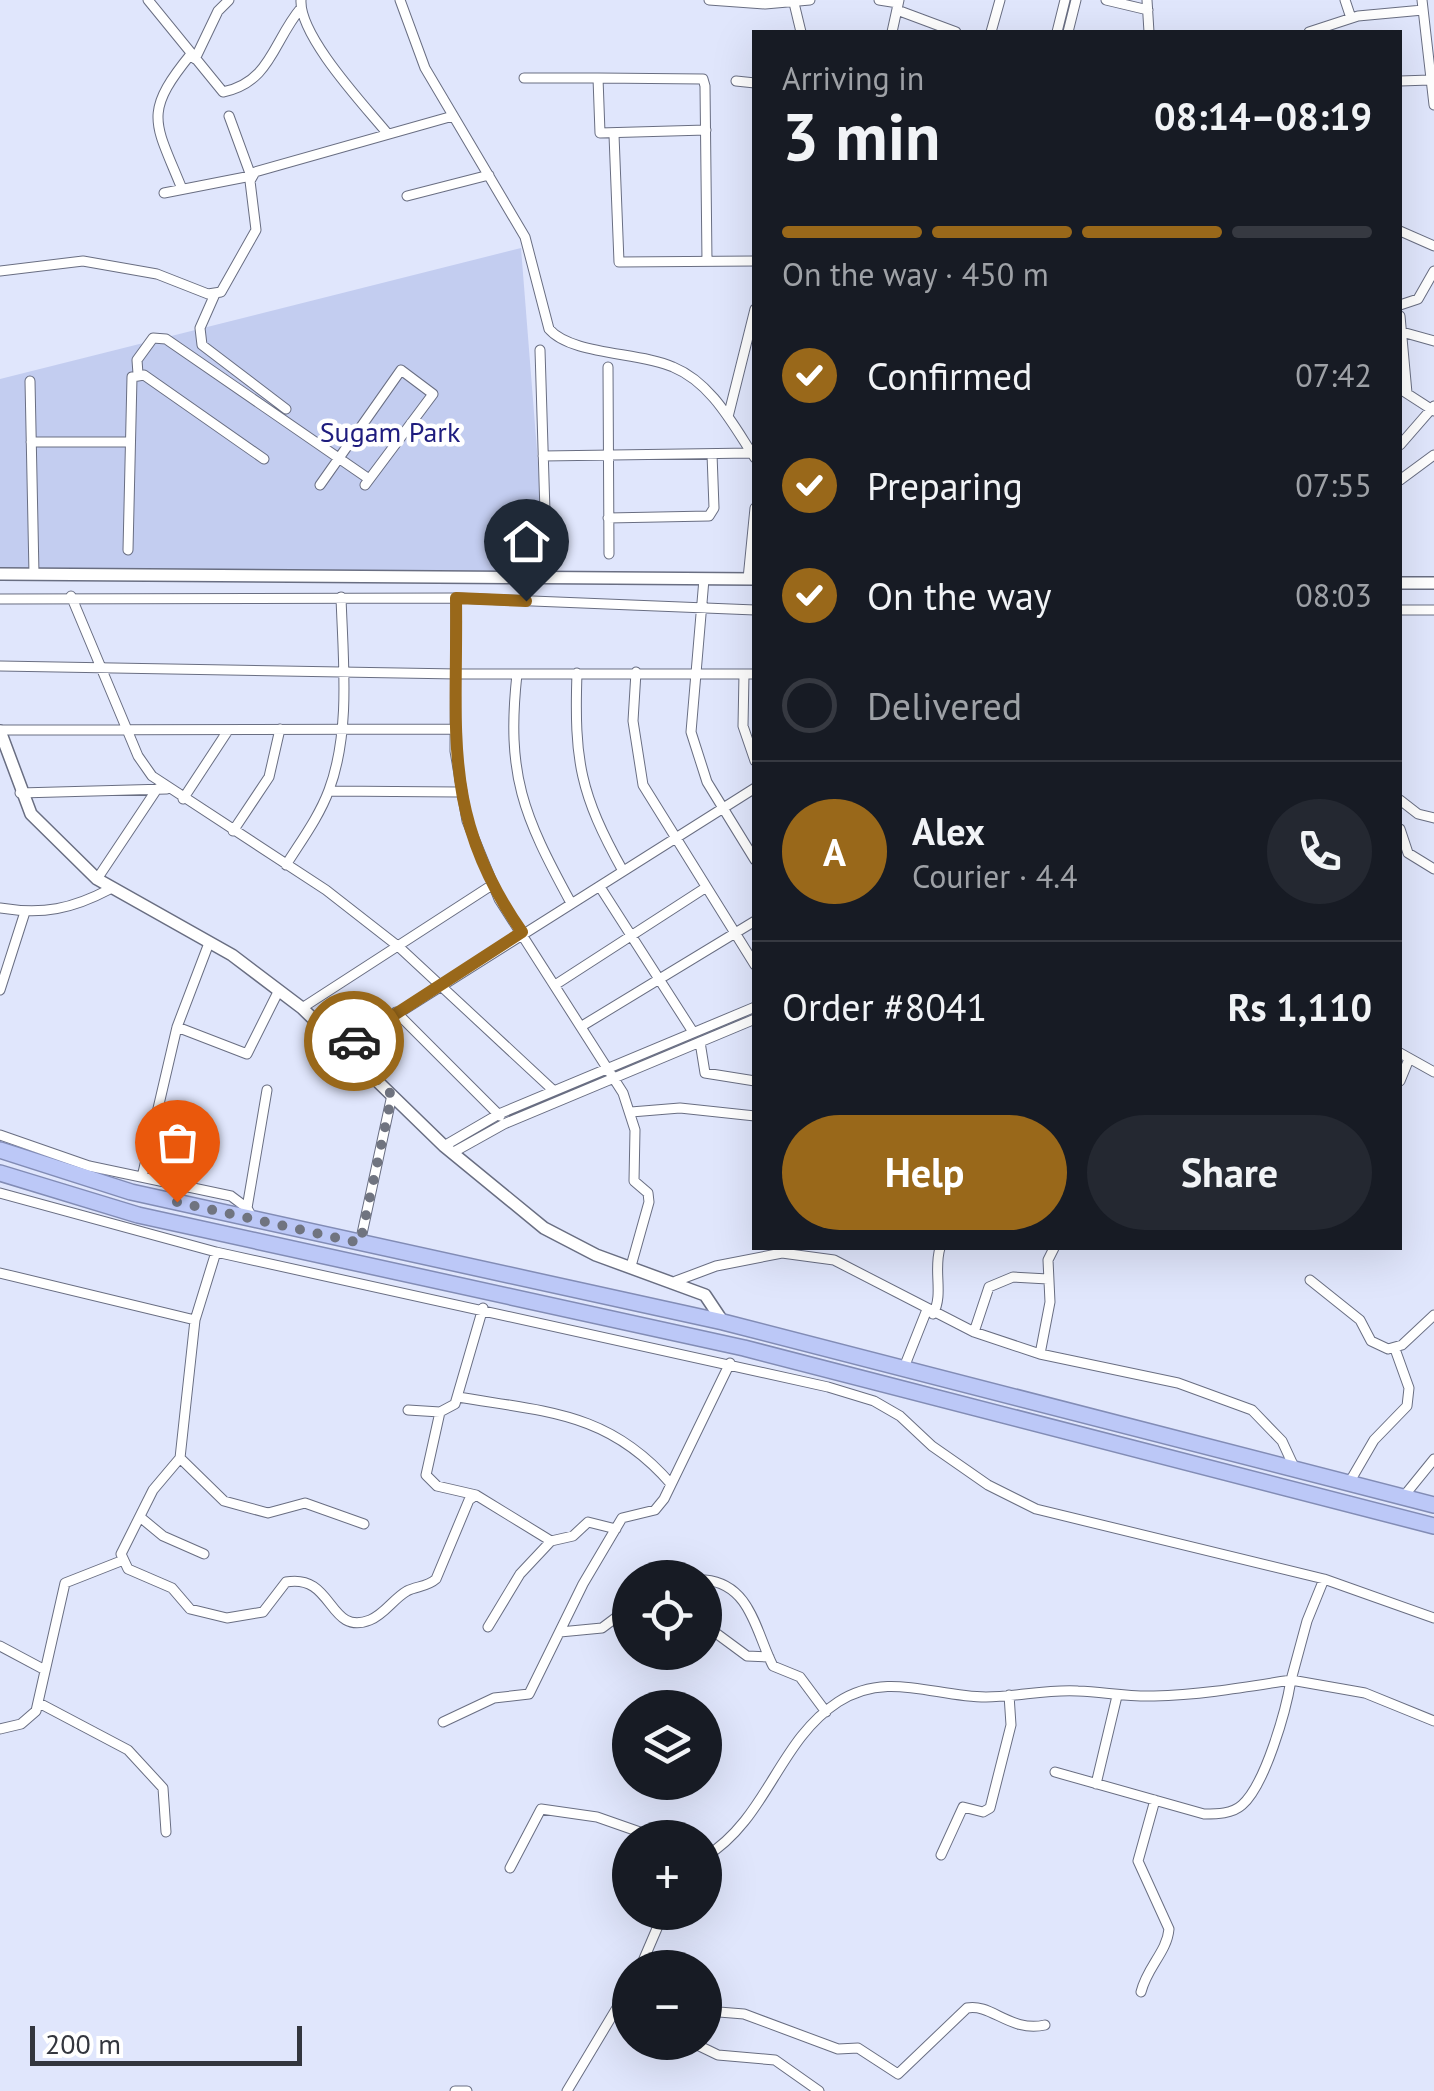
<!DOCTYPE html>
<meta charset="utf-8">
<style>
:root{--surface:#171b24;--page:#242831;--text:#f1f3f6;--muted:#9ea1a6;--line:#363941;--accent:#99681a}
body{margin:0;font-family:"PT Sans",sans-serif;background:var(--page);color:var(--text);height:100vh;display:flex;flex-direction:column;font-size:38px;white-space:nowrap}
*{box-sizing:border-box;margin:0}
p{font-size:32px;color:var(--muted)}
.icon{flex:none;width:55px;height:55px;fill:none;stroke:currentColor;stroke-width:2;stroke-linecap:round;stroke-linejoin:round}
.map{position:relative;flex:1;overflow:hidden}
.panel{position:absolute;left:752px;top:30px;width:650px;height:1220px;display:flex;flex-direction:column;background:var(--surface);border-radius:0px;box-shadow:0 10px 40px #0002}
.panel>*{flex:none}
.buttons{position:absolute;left:612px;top:1560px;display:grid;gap:20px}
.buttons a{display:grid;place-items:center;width:110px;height:110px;border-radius:50%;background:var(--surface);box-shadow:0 10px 40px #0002;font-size:50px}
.scale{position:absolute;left:30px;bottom:25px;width:272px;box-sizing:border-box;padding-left:10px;border:5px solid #33363e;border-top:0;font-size:28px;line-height:35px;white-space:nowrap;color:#33363e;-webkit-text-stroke:8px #fff;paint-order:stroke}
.pin{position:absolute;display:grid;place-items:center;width:85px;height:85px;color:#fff;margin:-102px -42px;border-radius:50% 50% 50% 0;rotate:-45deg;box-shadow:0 0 10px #0007}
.pin .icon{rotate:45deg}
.courier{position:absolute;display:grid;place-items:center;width:100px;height:100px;margin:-50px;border:8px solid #99681a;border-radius:50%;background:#fff;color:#222;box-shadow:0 2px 12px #0007}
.summary em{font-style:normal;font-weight:700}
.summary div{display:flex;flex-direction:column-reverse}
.summary{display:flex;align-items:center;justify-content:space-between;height:170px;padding:0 30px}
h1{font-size:65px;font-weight:700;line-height:75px}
.bar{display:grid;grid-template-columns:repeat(4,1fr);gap:15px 10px;align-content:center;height:120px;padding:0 30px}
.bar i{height:12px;border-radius:8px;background:var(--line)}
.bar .on{background:var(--accent)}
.bar p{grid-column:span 4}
.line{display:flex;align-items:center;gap:25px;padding:0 30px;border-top:2px solid var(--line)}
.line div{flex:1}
.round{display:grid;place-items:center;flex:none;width:105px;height:105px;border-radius:52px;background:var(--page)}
ol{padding:0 30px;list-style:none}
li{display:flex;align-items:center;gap:30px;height:110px}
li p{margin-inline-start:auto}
li .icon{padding:10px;border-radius:50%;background:var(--accent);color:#fff;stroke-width:4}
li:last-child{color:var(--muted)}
li i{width:55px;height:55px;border:5px solid var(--line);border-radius:50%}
.button{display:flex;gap:20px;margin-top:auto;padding:20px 30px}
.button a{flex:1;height:115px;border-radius:60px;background:var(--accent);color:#fff;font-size:40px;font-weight:700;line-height:115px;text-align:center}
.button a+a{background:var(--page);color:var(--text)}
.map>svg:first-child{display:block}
</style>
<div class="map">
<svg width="1434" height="2091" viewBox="0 0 1434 2091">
<rect width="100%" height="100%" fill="#e0e6fc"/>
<path fill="#c3cdf0" d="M521 248 547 577 0 574V379Z"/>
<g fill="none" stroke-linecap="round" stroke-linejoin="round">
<g stroke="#696e82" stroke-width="11">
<path id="minor" d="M148 0 223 92C271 82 273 41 301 8
M301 0C299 36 364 105 387 133
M400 0 425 68 525 237 549 329C571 355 640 352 673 367 712 383 733 425 755 458
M709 0 765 4 810 0
M879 0 898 3
M1106 0 1148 10
M1147 0 1149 32
M1345 0 1351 18
M1422 0 1434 105
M794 3 801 32
M897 10 956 32
M892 32 899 0
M991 32 1000 0
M1057 32 1065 0
M1068 32 1076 0
M1309 32 1358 16 1423 10
M195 59 218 11 229 0
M524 78H598
M736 81 755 83
M1400 81 1430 80
M706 130 600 133 598 78 703 79 705 86 707 261
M614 135 619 262 755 261
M182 189C155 122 142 114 191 54
M164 193 251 176 229 116
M407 196 489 175
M1400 231 1434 246
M0 271 83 261 157 274 208 294 221 292 256 230 250 181 255 172 453 116
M215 294 200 328 202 345 286 409
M1400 305 1418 299 1434 271
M1400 316 1407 393
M1402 332 1434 341
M540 350 547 577
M608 367 609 554
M138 374 137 360 153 338 166 339 369 479
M30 381 34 574
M1400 389 1434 411
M728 417 755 309
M31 442H129
M1400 445 1434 406
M543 456 752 453
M1400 480 1434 455
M320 485 401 370 433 394 365 485
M608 518 709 516 714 508 712 454
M128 550 132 377 144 375 264 459
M704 579 691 732 707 782 755 860
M748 579 755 508
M71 596 138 756 152 776 326 890 399 947 554 1091
M456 598 455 751 467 821 499 899 623 1093 635 1130 634 1181 648 1193 649 1202 631 1266
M0 599 456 598 755 610
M1400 610H1434
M0 666 457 674H755
M636 672 633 721 643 785 755 965
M577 673C574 761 580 794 623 871
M517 674C506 775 523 815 571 903
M744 674 743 726 755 761
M0 730 455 729
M329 791 459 792
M20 793 167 789
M183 799 227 732
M1400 800 1418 814 1434 818
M1400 829 1408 853 1434 869
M233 831 269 777 280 729
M286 865C301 841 319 817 329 790 351 731 343 659 341 597
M97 879 157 789
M600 887 693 1032
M0 908C43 915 72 909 110 889
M555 985 705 888
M0 990 25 912
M302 1008 492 885
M396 1012 500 1116
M582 1026 755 921
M177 1027 247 1054 279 990
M700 1042 705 1073 755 1081
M345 1047 755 788
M1400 1053 1434 1072
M1400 1081 1409 1059
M631 1112 680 1108 755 1116
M0 1135 89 1166 231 1196 247 1208 253 1219
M444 1146 499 1114 755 1007
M452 1153 504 1124 755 1019
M142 1177 177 1027 209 943
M0 1193 216 1252 828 1387 874 1401 900 1416 932 1446 988 1485 1036 1509 1324 1579 1434 1618
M247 1208 267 1090
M360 1243 392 1095
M216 1252 195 1320 180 1458 153 1490 121 1554 128 1569 172 1588 190 1609 227 1618 263 1612 286 1582C334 1573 328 1637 370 1620 385 1614 393 1599 407 1591 417 1586 427 1587 436 1579L469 1500 476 1495 551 1541 573 1536 588 1522 616 1529
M0 1273 195 1320
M1310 1280 1360 1320 1371 1341 1388 1349 1402 1345 1434 1315
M676 1281 716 1266 782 1253 834 1260 974 1332 1040 1354 1178 1383 1252 1410 1282 1441 1295 1469
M933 1314C944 1294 933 1271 940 1248
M974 1332 989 1287 1013 1277 1048 1279
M1040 1354 1050 1302 1048 1260 1054 1248
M903 1370 926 1312
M458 1397C547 1412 609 1412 671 1484
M408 1410 440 1412 455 1404 483 1308
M440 1412 426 1475 437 1486 476 1495
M180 1458 224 1501 268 1513 305 1503 364 1524
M1349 1483 1374 1440 1407 1406 1409 1388 1395 1349
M1404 1496 1434 1459
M140 1517 163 1536 204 1554
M705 1580C751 1584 756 1633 773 1666L800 1677 826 1712
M705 1625 747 1656 769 1657
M488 1627 520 1574 551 1541
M560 1632 602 1628 630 1607
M0 1646 45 1670
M39 1703 128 1750 163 1788 166 1832
M443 1722 494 1698 529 1694 583 1584 622 1518 655 1510 664 1499 730 1363
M0 1729 21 1724 36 1711 65 1583 121 1561
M1055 1772 1204 1814C1217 1814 1232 1814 1242 1805 1265 1785 1286 1711 1291 1680L1365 1693 1434 1721
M1096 1784 1117 1696
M941 1855 963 1807 983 1812 990 1808 1011 1725 1009 1695
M705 1857C768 1818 778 1741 838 1702 887 1670 934 1697 986 1697 1017 1697 1047 1689 1078 1691 1104 1692 1128 1697 1154 1696 1200 1695 1246 1687 1291 1680L1307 1621 1324 1579
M510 1868 541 1809 597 1817 657 1838
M640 1968 664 1912
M1141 1992C1147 1967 1167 1952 1169 1929L1138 1861 1155 1800
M705 2001 719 2012 744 2014 838 2049 858 2048 898 2074 967 2008C991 2003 1011 2033 1045 2025
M691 2042 718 2055 775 2060 819 2091
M455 2091H467
M567 2091 630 1986"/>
</g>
<g stroke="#696e82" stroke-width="14">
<path id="tertiary" d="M0 574 755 579
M1400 583H1434
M0 731 31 814 97 879 232 955 302 1008 444 1146 544 1228 596 1255 705 1295 723 1322"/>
</g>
<g stroke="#828cb5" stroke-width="18">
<path id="trunk" d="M0 1150 131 1192 723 1322 1434 1505
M0 1173 138 1215 744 1348 1434 1526"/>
</g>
<use href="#minor" stroke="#fff" stroke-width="9"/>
<use href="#tertiary" stroke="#fff" stroke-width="11"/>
<use href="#trunk" stroke="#bcc8f7" stroke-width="15"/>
</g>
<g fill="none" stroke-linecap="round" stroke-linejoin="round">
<path stroke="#707480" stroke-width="10" stroke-dasharray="0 18" d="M177 1202 360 1243 392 1095 345 1048 354 1041"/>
<path stroke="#99681a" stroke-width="12" d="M354 1041 522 932C440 815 458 732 456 598L526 601"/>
</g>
<g text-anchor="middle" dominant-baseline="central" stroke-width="9" stroke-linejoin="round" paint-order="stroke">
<g font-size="28" fill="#1e1c7e" stroke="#fff">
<text x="390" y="431">Sugam Park</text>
</g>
</g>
</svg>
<div class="buttons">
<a><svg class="icon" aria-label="locate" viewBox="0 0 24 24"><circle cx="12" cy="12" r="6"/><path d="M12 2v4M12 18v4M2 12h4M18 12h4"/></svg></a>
<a><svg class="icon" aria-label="layers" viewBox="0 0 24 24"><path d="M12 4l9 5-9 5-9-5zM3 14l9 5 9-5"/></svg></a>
<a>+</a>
<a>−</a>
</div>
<div class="scale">200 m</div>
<div class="pin" style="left:177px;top:1202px;background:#ea580c"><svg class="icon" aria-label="bag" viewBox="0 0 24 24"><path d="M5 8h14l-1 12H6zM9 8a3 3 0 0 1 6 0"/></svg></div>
<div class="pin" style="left:526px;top:601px;background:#1f2937"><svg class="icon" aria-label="home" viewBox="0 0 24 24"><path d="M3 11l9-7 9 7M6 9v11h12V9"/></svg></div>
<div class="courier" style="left:354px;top:1041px"><svg class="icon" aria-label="car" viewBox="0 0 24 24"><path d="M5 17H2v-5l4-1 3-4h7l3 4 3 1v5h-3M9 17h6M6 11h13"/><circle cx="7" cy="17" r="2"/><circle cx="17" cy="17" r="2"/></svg></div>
<section class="panel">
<div class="summary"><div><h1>3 min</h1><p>Arriving in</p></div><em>08:14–08:19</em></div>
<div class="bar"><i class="on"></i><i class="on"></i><i class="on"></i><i></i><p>On the way · 450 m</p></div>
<ol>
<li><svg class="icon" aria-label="check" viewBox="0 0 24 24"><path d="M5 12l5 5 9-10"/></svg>Confirmed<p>07:42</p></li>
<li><svg class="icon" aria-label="check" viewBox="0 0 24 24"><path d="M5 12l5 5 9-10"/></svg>Preparing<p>07:55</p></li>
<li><svg class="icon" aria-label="check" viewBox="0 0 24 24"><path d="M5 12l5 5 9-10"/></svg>On the way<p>08:03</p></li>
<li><i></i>Delivered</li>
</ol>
<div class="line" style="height:180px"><b class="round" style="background:var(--accent);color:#fff">A</b><div><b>Alex</b><p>Courier · 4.4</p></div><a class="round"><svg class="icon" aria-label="phone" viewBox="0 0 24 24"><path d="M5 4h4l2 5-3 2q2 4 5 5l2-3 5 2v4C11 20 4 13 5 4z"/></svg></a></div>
<div class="line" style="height:130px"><div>Order #8041</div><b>Rs 1,110</b></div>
<div class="button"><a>Help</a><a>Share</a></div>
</section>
</div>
